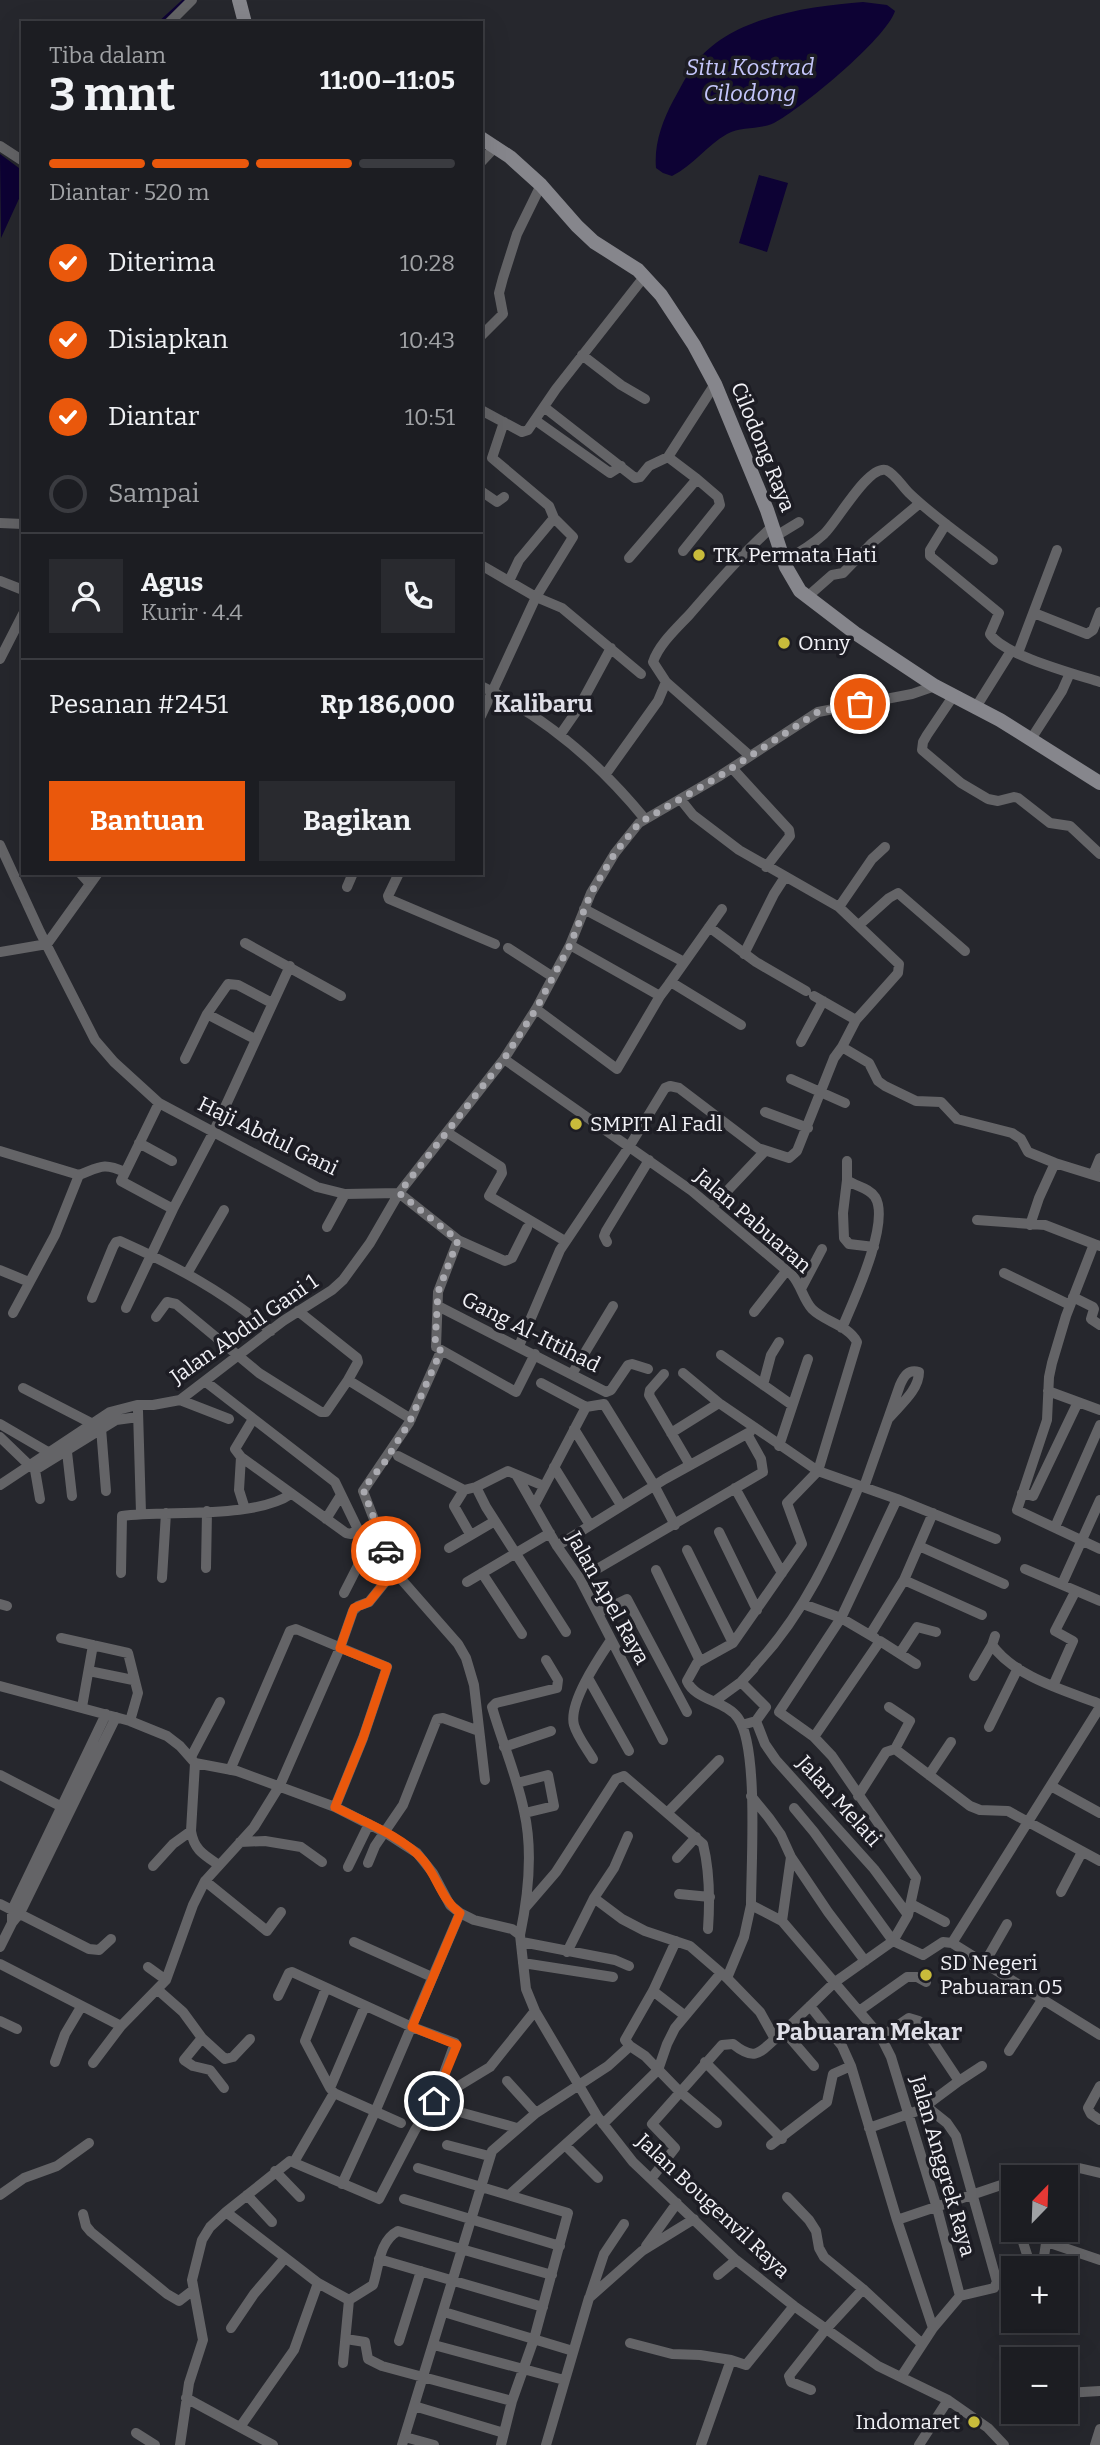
<!DOCTYPE html>
<html lang="id">
<meta charset="utf-8">
<style>
:root{--surface:#1c1d22;--page:#292a2f;--text:#f1f3f6;--muted:#a0a2a5;--line:#3a3b40;--accent:#ea580c}
body{margin:0;font-family:Bitter,serif;background:var(--page);color:var(--text);height:100vh;display:flex;flex-direction:column;font-size:26px;white-space:nowrap}
*{box-sizing:border-box;margin:0}
p{font-size:23px;color:var(--muted)}
.icon{flex:none;width:38px;height:38px;fill:none;stroke:currentColor;stroke-width:2;stroke-linecap:round;stroke-linejoin:round}
.map{position:relative;flex:1;overflow:hidden}
.side{position:absolute;left:21px;top:21px;width:462px;height:854px;display:flex;flex-direction:column;background:var(--surface);border-radius:0px;box-shadow:0 7px 28px #0002,0 0 0 2px var(--line)}
.side>*{flex:none}
.needle{width:46px;rotate:23deg}
.buttons{position:absolute;left:1001px;top:2165px;display:grid;gap:14px}
.buttons a{display:grid;place-items:center;width:77px;height:77px;border-radius:0px;background:var(--surface);box-shadow:0 7px 28px #0002,0 0 0 2px var(--line);font-size:35px}
.pin{position:absolute;display:grid;place-items:center;width:60px;height:60px;color:#fff;margin:-30px;border:4px solid #fff;border-radius:50%;box-shadow:0 2px 7px #0007}
.courier{position:absolute;display:grid;place-items:center;width:70px;height:70px;margin:-35px;border:5px solid #ea580c;border-radius:50%;background:#fff;color:#222;box-shadow:0 2px 9px #0007}
.headline em{font-style:normal;font-weight:700}
.headline div{display:flex;flex-direction:column-reverse}
.headline{display:flex;align-items:center;justify-content:space-between;height:119px;padding:0 28px}
h1{font-size:46px;font-weight:700;line-height:52px}
.bar{display:grid;grid-template-columns:repeat(4,1fr);gap:10px 7px;align-content:center;height:84px;padding:0 28px}
.bar i{height:9px;border-radius:5px;background:var(--line)}
.bar .current{background:var(--accent)}
.bar p{grid-column:span 4}
.line{display:flex;align-items:center;gap:18px;padding:0 28px;border-top:2px solid var(--line)}
.line div{flex:1}
.round{display:grid;place-items:center;flex:none;width:74px;height:74px;border-radius:0px;background:var(--page)}
ol{padding:0 28px;list-style:none}
li{display:flex;align-items:center;gap:21px;height:77px}
li p{margin-inline-start:auto}
li .icon{padding:7px;border-radius:50%;background:var(--accent);color:#fff;stroke-width:4}
li:last-child{color:var(--muted)}
li i{width:38px;height:38px;border:4px solid var(--line);border-radius:50%}
.primary-button{display:flex;gap:14px;margin-top:auto;padding:14px 28px}
.primary-button a{flex:1;height:80px;border-radius:0px;background:var(--accent);color:#fff;font-size:28px;font-weight:700;line-height:80px;text-align:center}
.primary-button a+a{background:var(--page);color:var(--text)}
.map>svg:first-child{display:block}
</style>
<div class="map">
<svg width="1100" height="2445" viewBox="0 0 1100 2445">
<rect width="100%" height="100%" fill="#26272d"/>
<path fill="#0d0234" d="M863 2 887 5 895 11C886 39 801 109 774 123 759 130 741 126 727 134 707 145 694 165 672 176L663 173 656 168C654 144 662 122 673 101 680 89 686 75 695 64 729 17 810 6 863 2Z
M0 154 23 171V190L1 238Z
M759 175 788 183 767 252 739 243Z"/>
<g fill="none" stroke-linecap="round" stroke-linejoin="round">
<path stroke="#0d0234" stroke-width="2.5" d="M159 23 184 0"/>
<path stroke="#646467" stroke-width="10" d="M169 23 192 0
M0 146 23 161
M481 162 496 146
M481 336 503 314 499 293 503 278 517 234 541 185
M582 355 621 385 645 399
M544 407 635 478 640 477 649 466 668 457 715 384
M481 410 522 432 528 430 556 389 644 277
M535 420 610 473 621 466
M481 491 497 502 504 497
M0 523 23 524
M946 524 930 550V556L999 613 990 634C1003 655 1075 674 1100 682
M776 536 799 522
M683 551 720 505 718 497 697 479
M629 558 697 479 668 457
M784 561C799 553 812 545 824 534 837 522 868 465 886 470 895 474 902 486 909 493 935 518 965 538 993 560
M481 565 536 597 562 608 641 674
M0 581 23 590
M509 581 519 560 554 518
M807 597 832 575 843 573 872 543 920 503
M1034 613 1087 634 1093 630 1100 612
M1018 653 1057 550
M0 659 23 614
M481 686C546 717 600 764 645 819
M954 695 927 735 923 742 922 750 961 783 988 799 998 801 1014 797 1018 798 1050 823 1070 826 1100 854
M976 707 1011 651
M481 716 536 597 573 537 554 518 549 506 492 458 504 422
M560 735 578 709 611 648
M1031 739 1062 691 1070 673
M750 756 666 682 653 662C659 644 677 628 690 614 716 584 743 553 773 526
M732 768 789 830 790 836 766 867
M605 775 658 701 666 682
M681 800 693 815 739 850 839 907 899 964 898 973 856 1020 842 1047 869 1063 878 1081 885 1086 916 1101 941 1102 957 1119 1012 1133 1021 1139 1028 1152 1055 1163 1100 1177
M0 845 40 932 95 1040 114 1062 159 1103 317 1187 345 1194 399 1193
M80 873 90 884
M399 873 388 896 389 899 495 944
M347 887 353 873
M839 907 872 859 885 847
M584 909 684 962
M859 925 889 898 898 893 965 951
M709 927 756 962 806 991
M245 943 341 996
M570 945 660 996 669 984H674L741 1025
M508 948 553 977
M0 952 47 944 98 873
M744 954 774 894 785 877
M669 984 722 909
M814 996 856 1020
M536 1009 617 1069 660 996
M207 1014 255 1039
M801 1042 823 1001
M185 1059 207 1014 228 984 238 985 272 1003
M504 1059 692 1191 792 1275C801 1285 803 1299 812 1309 825 1322 848 1325 857 1342L818 1471 787 1503 802 1544 733 1643 697 1663 687 1681C695 1700 726 1701 738 1718 759 1747 751 1865 751 1905L782 1921 881 2037 891 2057 937 2208 960 2296
M791 1079 845 1103
M159 1103 121 1181 173 1209
M765 1112 808 1128
M448 1133 501 1167 502 1173 489 1196 565 1241
M139 1143 172 1161
M0 1151 79 1175C100 1167 103 1162 125 1172
M1093 1175 1100 1158
M847 1180 843 1213 844 1238 849 1244 874 1247
M399 1193 458 1240 505 1261 512 1258 527 1228
M712 1207 765 1151
M977 1220 1045 1225 1094 1244
M1030 1225 1039 1198 1055 1163
M327 1227 345 1194
M458 1240 438 1292 436 1347 516 1392 535 1354
M607 1242 604 1236 606 1231 649 1160
M1100 1246 1094 1244 1066 1316 1052 1363 1049 1377 1047 1420 1017 1510 1100 1549
M0 1270 29 1282
M188 1272 224 1210
M1004 1273 1070 1305
M802 1287 822 1249
M1073 1297 1093 1307 1094 1309 1091 1319 1100 1325
M92 1298 113 1247 116 1242 120 1241C178 1267 222 1291 271 1331
M438 1306 606 1392 611 1390 628 1365 632 1364 648 1369
M126 1308 173 1209 213 1133 290 966
M298 1311 357 1358 358 1362 348 1380 411 1419
M754 1312 787 1270
M13 1313 55 1235 79 1175
M156 1317 167 1302 176 1304 259 1373 321 1412H326L348 1380
M842 1328C853 1302 891 1222 875 1197 868 1187 856 1187 847 1180V1161
M519 1346 560 1250 629 1147 665 1088 670 1086 679 1088 758 1148 789 1158 797 1151 834 1058 842 1047
M441 1351 409 1423 363 1491 394 1571 458 1644 466 1658 474 1685 485 1780
M721 1355 792 1405
M683 1373 719 1403 818 1471 897 1499 996 1539
M572 1374 613 1306
M664 1374 650 1390 649 1395 690 1465
M206 1382 335 1482 367 1548 344 1593
M541 1383 586 1407
M763 1385 771 1355 779 1342
M23 1388 91 1423
M1048 1391 1100 1410
M180 1400 229 1419
M586 1407 604 1404 654 1485 675 1525
M138 1411 141 1513
M253 1419 235 1449 241 1457 346 1533 351 1534 358 1529
M0 1424 48 1452
M101 1428 106 1491
M574 1429 621 1505
M671 1433 719 1403
M0 1437 29 1465
M779 1446 808 1359
M67 1452 72 1496
M398 1456 464 1490
M241 1457 239 1490 245 1509
M554 1467 590 1525
M517 1476 557 1546 580 1579 663 1740
M0 1485 110 1412 137 1405H153L180 1400 283 1321 332 1290 343 1280 370 1243 399 1193 504 1059 536 1009 570 945 591 893 615 853 639 823 718 777 818 712 912 694 935 686
M476 1487 486 1507 566 1632
M864 1487 900 1385C904 1376 908 1369 919 1372 919 1390 900 1405 889 1418
M735 1488 782 1573
M1022 1493 1033 1496 1078 1402
M40 1499 35 1470 116 1420 138 1417
M535 1504 586 1407
M326 1519 341 1495
M1055 1527 1100 1425
M719 1532 757 1610
M470 1534 454 1506 464 1490 476 1487 508 1471 544 1486
M557 1546 665 1479 750 1432
M919 1546 1004 1584
M449 1548 495 1521
M687 1550 733 1643
M206 1568 207 1511
M1025 1569 1100 1601
M656 1570 700 1661
M121 1573 122 1516C168 1510 255 1519 291 1494
M482 1573 522 1634
M162 1578 166 1513
M580 1579 763 1472 761 1459 747 1434
M904 1580 982 1615
M467 1582 550 1533
M1062 1584 1100 1500
M0 1604 7 1606
M803 1604 841 1618 875 1638
M598 1613 627 1599 687 1712
M870 1635 904 1580 933 1513
M995 1636 992 1645C1015 1677 1064 1690 1100 1704
M61 1638 128 1653 138 1693 130 1721
M900 1653 917 1627 936 1632
M755 1666C804 1614 832 1552 859 1486
M89 1671 133 1680
M974 1676 992 1645
M588 1678 629 1751
M741 1682 766 1707 756 1721
M0 1686 130 1721 167 1736 180 1746 195 1763 237 1771 335 1807 386 1833 417 1853 433 1873 450 1905 460 1913 474 1920 512 1929 520 1935 526 1989 535 2011 597 2116 633 2162 736 2260 794 2306 878 2366 948 2400 988 2428 1004 2445
M1053 1686 1073 1641 1055 1631 1075 1592
M715 1701 741 1682 754 1668
M82 1707 93 1645
M889 1707 910 1721 895 1749
M742 1725 756 1721 765 1744 776 1760 874 1869 908 1915
M989 1727 1018 1668
M814 1737 779 1712 841 1618 897 1499
M504 1747 551 1731
M191 1757 220 1702
M593 1759C587 1749 577 1736 574 1725 568 1703 599 1658 611 1640
M195 1763 191 1831C194 1850 204 1855 219 1865
M230 1770 290 1631 296 1629 387 1667 363 1738 335 1807
M0 1775 66 1809
M929 1775 951 1742
M517 1783 548 1775 554 1806 525 1813
M1051 1786 1100 1813
M751 1796 769 1818 781 1835 791 1857 828 1912 865 1961
M858 1796 886 1752 895 1749 970 1806 980 1810 1008 1811 1100 1861
M794 1808 814 1832 893 1941 923 1955 943 1942 952 1943 1100 2035
M668 1812 719 1760
M240 1842 265 1841 301 1847 322 1862
M677 1858 696 1837
M368 1863 375 1846 403 1805 437 1719 443 1718 479 1731
M153 1866 173 1844 191 1831
M348 1867 369 1824
M205 1881 267 1931 281 1912
M1061 1892 1082 1852
M679 1894 710 1897
M594 1898 622 1919 645 1931 690 1946 727 1978 760 2012 775 2039C758 2055 753 2060 733 2044L722 2045 652 2124 675 2148 651 2179
M0 1904 89 1949 99 1950 111 1939
M911 1904 945 1922
M525 1908 556 1872 616 1779 624 1776 703 1844C710 1872 710 1900 708 1929
M782 1921 791 1857
M12 1923V1910L106 1714
M520 1935C528 1897 533 1850 524 1811 517 1776 502 1742 492 1707L496 1703 557 1688 558 1680 546 1660
M676 1941 653 1991 625 2040 630 2046 645 2056 679 2091 717 2123
M354 1942 432 1977
M522 1942 615 1960 629 1966
M952 1943 1100 1707
M0 1947 12 1923 20 1913 116 1717
M567 1952 594 1898 614 1868 628 1836
M523 1963 613 1977
M0 1964 121 2026
M984 1964 1007 1924
M148 1967 166 1980
M727 1978 744 1937 751 1905
M326 1988 305 2041 330 2088
M158 1990 183 2012 202 2038 225 2059 233 2057 250 2039
M653 1991 684 2015
M278 1996 289 1973 292 1972 412 2027 455 2043 434 2101
M810 2006 842 2046 851 2066 897 2220 933 2328
M859 2011 907 1977H917L926 1982
M0 2021 17 2029
M202 2038 184 2060 193 2066 210 2070 224 2088
M1009 2051 1042 2000
M55 2062 65 2034 81 2007
M705 2062 782 2139
M93 2063 121 2026 166 1980 193 1905 205 1881 254 1827 280 1785 340 1648 353 1611 358 1606 369 1602 394 1571
M814 2066 784 2031 835 1982 893 1941 908 1915 916 1878 832 1756 814 1737 880 1641 916 1664
M507 2081 536 2113
M959 2081 982 2066
M1100 2086 1088 2108 1091 2114 1100 2120
M334 2093 401 2123
M463 2113 517 2128
M603 2124 658 2070 667 2044 675 2028 721 1973
M869 2128 920 2110 959 2081 919 2021 909 2018 881 2037
M447 2145 489 2156
M771 2145 827 2102 833 2074 851 2066
M566 2146 598 2178
M294 2162 334 2093 330 2088 365 2006
M418 2168 568 2213 534 2339 512 2401 501 2445
M275 2171 300 2197
M1043 2174 1079 2168 1100 2173
M342 2184 375 2112 460 1913
M0 2195 24 2178 57 2166 89 2143
M247 2195 272 2222
M509 2195 597 2116
M787 2197 809 2220 816 2231 819 2248 824 2257 863 2289 922 2344
M404 2199 560 2246
M226 2212 318 2283 294 2350 240 2427
M83 2214 86 2226 91 2232 167 2294 179 2301 192 2291
M897 2220 1013 2181
M1022 2239 1030 2264 1043 2263 1048 2230
M1047 2242 1100 2260
M646 2246 677 2203
M379 2259 543 2307
M718 2275 736 2260
M318 2283 349 2300 343 2363
M590 2296 604 2254 624 2224
M349 2300 373 2285C379 2267 379 2241 398 2231L552 2275
M444 2312 573 2351
M231 2328 254 2294 285 2258
M346 2339 365 2342 368 2359 382 2366 512 2401
M399 2341 421 2271
M630 2343 672 2354 700 2355 731 2360 746 2365 794 2306
M434 2345 564 2380
M901 2377 933 2328 960 2296 994 2288 997 2282 956 2136 947 2123 927 2107
M811 2390 791 2382 789 2376 826 2329 863 2289
M1066 2393 1100 2391
M186 2398 273 2445
M414 2406 504 2433
M136 2433 155 2445
M405 2437 434 2445
M180 2445 189 2383 203 2340 192 2280 202 2240 210 2227 226 2212 290 2161 379 2199 415 2130 434 2101 490 2067 535 2011
M402 2445 492 2151 536 2113 608 2066 630 2046
M546 2445 589 2298 642 2251 694 2219
M701 2445 731 2360
M919 2445 948 2400
M1095 2445 1100 2429"/>
<path stroke="#86868c" stroke-width="14" d="M239 0 245 23
M481 138 510 157 541 185 577 226 594 242 638 270 661 295 694 345 715 384 767 510 786 567 800 591 855 633 935 686 1000 720 1100 783"/>
</g>
<g fill="none" stroke-linecap="round" stroke-linejoin="round">
<path stroke="#aaaab0" stroke-width="7" stroke-dasharray="0 12.6" d="M386 1551 363 1489 384 1463 409 1423 441 1351 435 1345 438 1292 458 1240 399 1193 504 1059 536 1009 570 945 591 893 615 853 639 823 718 777 818 712 860 704"/>
<path stroke="#ea580c" stroke-width="9" d="M386 1551 394 1571 369 1602 354 1608 340 1648 387 1667 363 1738 335 1807C362 1821 404 1837 423 1860 438 1878 441 1899 460 1913L412 2027 457 2045 434 2101"/>
</g>
<g fill="#c8bb3b" stroke="#1d1d24" stroke-width="2.5">
<circle cx="699" cy="555" r="7"/>
<circle cx="784" cy="643" r="7"/>
<circle cx="576" cy="1124" r="7"/>
<circle cx="926" cy="1975" r="7"/>
<circle cx="974" cy="2422" r="7"/>
</g>
<g text-anchor="middle" dominant-baseline="central" stroke-width="7" stroke-linejoin="round" paint-order="stroke">
<g font-size="21" fill="#f1f1f6" stroke="#1d1d24">
<text transform="translate(763 447) rotate(68)">Cilodong Raya</text>
<text transform="translate(268 1136) rotate(26)">Haji Abdul Gani</text>
<text transform="translate(753 1221) rotate(41)">Jalan Pabuaran</text>
<text transform="translate(244 1329) rotate(-35)">Jalan Abdul Gani 1</text>
<text transform="translate(531 1332) rotate(27)">Gang Al-Ittihad</text>
<text transform="translate(608 1598) rotate(61)">Jalan Apel Raya</text>
<text transform="translate(839 1801) rotate(48)">Jalan Melati</text>
<text transform="translate(943 2166) rotate(74)">Jalan Anggrek Raya</text>
<text transform="translate(713 2206) rotate(43)">Jalan Bougenvil Raya</text>
</g>
<g font-size="21" fill="#f1f1f6" stroke="#1d1d24" text-anchor="start">
<text x="713" y="555">TK. Permata Hati</text>
<text x="798" y="643">Onny</text>
<text x="590" y="1124">SMPIT Al Fadl</text>
<text x="940" y="1963">SD Negeri<tspan x="940" dy="24">Pabuaran 05</tspan></text>
<text x="960" y="2422" text-anchor="end">Indomaret</text>
</g>
<g font-size="23" font-style="italic" fill="#c4c6fb" stroke="#1d1d24">
<text x="750" y="67">Situ Kostrad<tspan x="750" dy="26">Cilodong</tspan></text>
</g>
<g font-size="24" font-weight="bold" fill="#dedee7" stroke="#1d1d24">
<text x="543" y="704">Kalibaru</text>
<text x="869" y="2032">Pabuaran Mekar</text>
</g>
</g>
</svg>
<div class="buttons">
<a><svg class="needle" viewBox="-14 -14 28 28"><path d="M0-13l5 13h-10z" fill="#e53935"/><path d="M0 13l5-13h-10z" fill="#a0a2a5"/></svg></a>
<a>+</a>
<a>−</a>
</div>
<div class="pin" style="left:860px;top:704px;background:#ea580c"><svg class="icon" aria-label="bag" viewBox="0 0 24 24"><path d="M5 8h14l-1 12H6zM9 8a3 3 0 0 1 6 0"/></svg></div>
<div class="pin" style="left:434px;top:2101px;background:#1f2937"><svg class="icon" aria-label="home" viewBox="0 0 24 24"><path d="M3 11l9-7 9 7M6 9v11h12V9"/></svg></div>
<div class="courier" style="left:386px;top:1551px"><svg class="icon" aria-label="car" viewBox="0 0 24 24"><path d="M5 17H2v-5l4-1 3-4h7l3 4 3 1v5h-3M9 17h6M6 11h13"/><circle cx="7" cy="17" r="2"/><circle cx="17" cy="17" r="2"/></svg></div>
<section class="side">
<div class="headline"><div><h1>3 mnt</h1><p>Tiba dalam</p></div><em>11:00–11:05</em></div>
<div class="bar"><i class="current"></i><i class="current"></i><i class="current"></i><i></i><p>Diantar · 520 m</p></div>
<ol>
<li><svg class="icon" aria-label="check" viewBox="0 0 24 24"><path d="M5 12l5 5 9-10"/></svg>Diterima<p>10:28</p></li>
<li><svg class="icon" aria-label="check" viewBox="0 0 24 24"><path d="M5 12l5 5 9-10"/></svg>Disiapkan<p>10:43</p></li>
<li><svg class="icon" aria-label="check" viewBox="0 0 24 24"><path d="M5 12l5 5 9-10"/></svg>Diantar<p>10:51</p></li>
<li><i></i>Sampai</li>
</ol>
<div class="line" style="height:126px"><a class="round"><svg class="icon" aria-label="person" viewBox="0 0 24 24"><circle cx="12" cy="8" r="4"/><path d="M4 21q1-7 8-7t8 7"/></svg></a><div><b>Agus</b><p>Kurir · 4.4</p></div><a class="round"><svg class="icon" aria-label="phone" viewBox="0 0 24 24"><path d="M5 4h4l2 5-3 2q2 4 5 5l2-3 5 2v4C11 20 4 13 5 4z"/></svg></a></div>
<div class="line" style="height:91px"><div>Pesanan #2451</div><b>Rp 186,000</b></div>
<div class="primary-button"><a>Bantuan</a><a>Bagikan</a></div>
</section>
</div>
